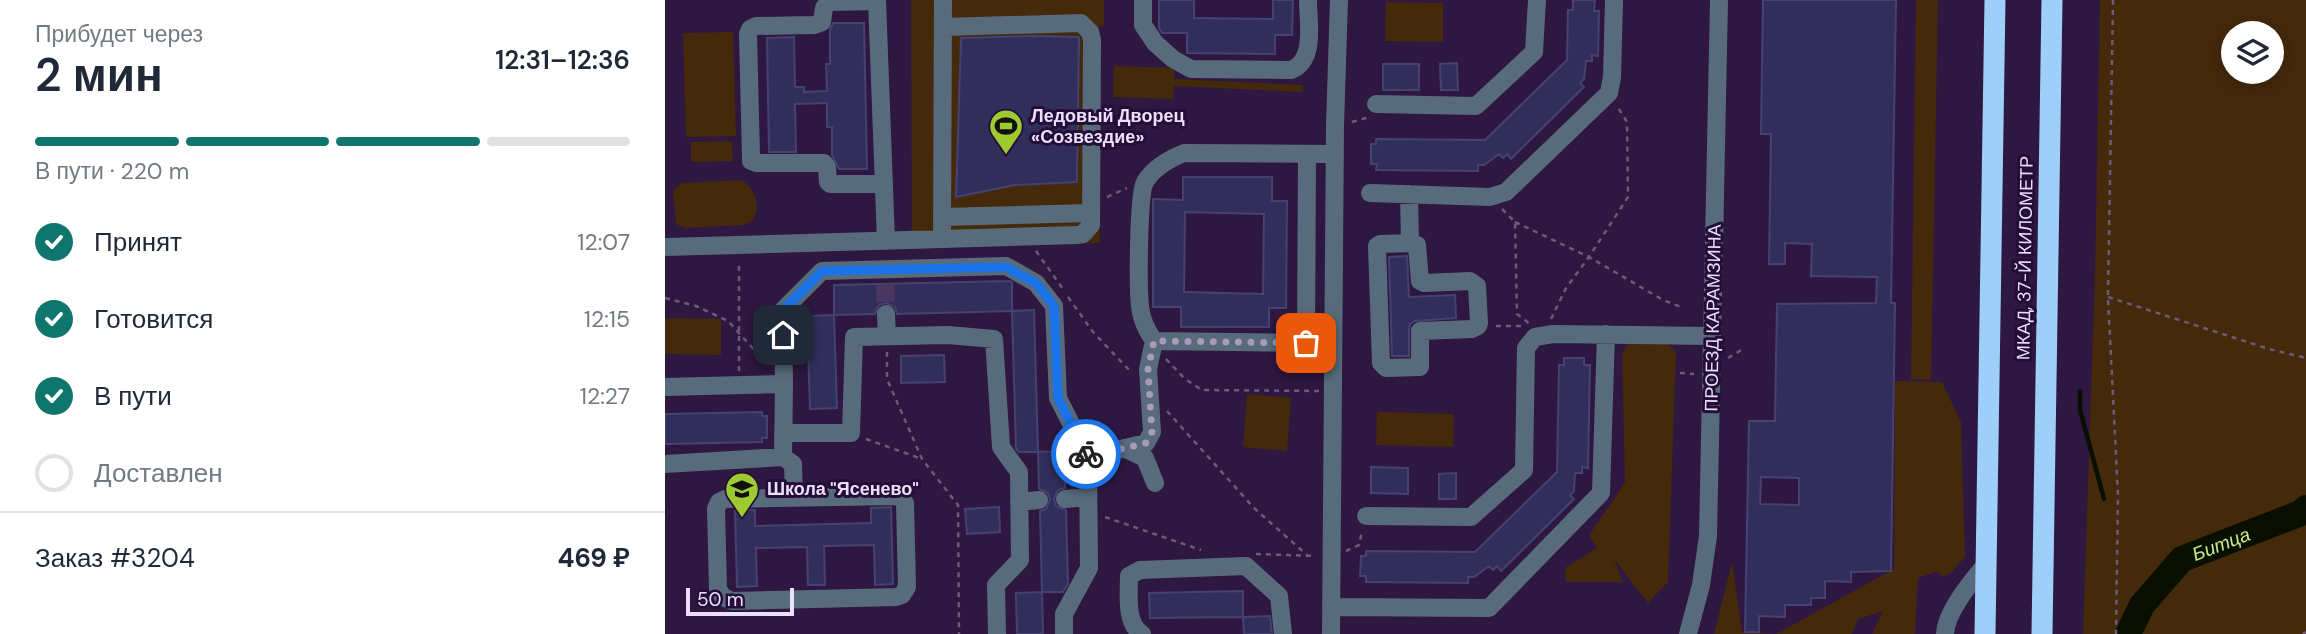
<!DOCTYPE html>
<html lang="ru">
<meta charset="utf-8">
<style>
:root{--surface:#fff;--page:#f6f6f7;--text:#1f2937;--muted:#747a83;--line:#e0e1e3;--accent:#0f766e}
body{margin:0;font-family:"DM Sans",sans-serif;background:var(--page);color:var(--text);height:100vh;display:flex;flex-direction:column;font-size:26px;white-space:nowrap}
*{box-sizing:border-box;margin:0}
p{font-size:23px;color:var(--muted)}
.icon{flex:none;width:38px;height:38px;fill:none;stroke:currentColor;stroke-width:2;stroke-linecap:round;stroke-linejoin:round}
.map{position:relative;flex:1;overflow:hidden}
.sheet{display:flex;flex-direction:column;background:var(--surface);width:665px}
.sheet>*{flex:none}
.buttons{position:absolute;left:1556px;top:21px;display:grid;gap:14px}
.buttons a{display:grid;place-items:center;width:63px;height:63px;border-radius:50%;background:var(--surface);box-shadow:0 4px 18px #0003;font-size:35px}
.scale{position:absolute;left:21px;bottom:18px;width:108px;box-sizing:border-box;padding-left:7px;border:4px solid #ebdffb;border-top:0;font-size:19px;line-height:24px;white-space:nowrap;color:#ebdffb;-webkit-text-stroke:5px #240e38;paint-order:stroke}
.pin{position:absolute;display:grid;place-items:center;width:60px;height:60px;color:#fff;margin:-30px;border-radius:14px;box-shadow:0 4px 10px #0006}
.courier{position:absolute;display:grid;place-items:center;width:70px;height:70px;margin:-35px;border:5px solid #1a73e8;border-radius:50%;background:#fff;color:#222;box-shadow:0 2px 9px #0007}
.summary em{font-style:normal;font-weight:600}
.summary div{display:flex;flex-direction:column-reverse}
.summary{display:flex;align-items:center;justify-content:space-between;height:119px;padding:0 35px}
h1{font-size:46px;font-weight:600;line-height:52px}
.bar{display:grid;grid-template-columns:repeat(4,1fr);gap:10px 7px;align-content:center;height:84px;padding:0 35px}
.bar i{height:9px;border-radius:5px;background:var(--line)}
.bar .current{background:var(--accent)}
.bar p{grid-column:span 4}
.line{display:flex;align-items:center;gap:18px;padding:0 35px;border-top:2px solid var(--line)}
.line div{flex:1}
ol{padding:0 35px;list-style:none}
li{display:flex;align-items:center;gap:21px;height:77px}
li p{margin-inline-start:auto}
li .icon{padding:7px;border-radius:50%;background:var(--accent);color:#fff;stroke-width:4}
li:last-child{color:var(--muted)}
li i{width:38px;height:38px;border:4px solid var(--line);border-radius:50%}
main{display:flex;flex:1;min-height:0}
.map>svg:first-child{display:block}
</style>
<main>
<section class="sheet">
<div class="summary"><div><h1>2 мин</h1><p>Прибудет через</p></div><em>12:31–12:36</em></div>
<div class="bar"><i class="current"></i><i class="current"></i><i class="current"></i><i></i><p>В пути · 220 m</p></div>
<ol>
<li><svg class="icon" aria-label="check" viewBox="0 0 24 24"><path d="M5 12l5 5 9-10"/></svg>Принят<p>12:07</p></li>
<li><svg class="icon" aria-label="check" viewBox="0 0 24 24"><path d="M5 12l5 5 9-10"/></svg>Готовится<p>12:15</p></li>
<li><svg class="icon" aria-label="check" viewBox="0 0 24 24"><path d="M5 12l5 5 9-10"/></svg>В пути<p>12:27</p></li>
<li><i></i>Доставлен</li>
</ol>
<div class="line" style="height:91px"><div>Заказ #3204</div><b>469 ₽</b></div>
</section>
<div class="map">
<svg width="1641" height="634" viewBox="0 0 1641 634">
<rect width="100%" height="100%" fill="#2e1842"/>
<path fill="#44290b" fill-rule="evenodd" d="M246 0H439V25L434 26 435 243 247 248Z
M1251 0H1273L1266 380 1246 379Z
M1435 0H1641V634H1418L1430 272ZM1568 33H1606V72H1568Z
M721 2 778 3V42L720 41Z
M68 32 71 136 21 137 18 33Z
M449 66 509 68V79L638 85V92L509 86 508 99 448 97Z
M67 141 68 161 26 162V142Z
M76 180C93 188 100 219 79 225L20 228 11 224 8 191 17 183Z
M0 318 56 319V355L0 354Z
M964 342 1002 343 1011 352 1003 582 983 603 949 559 958 582H901L900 568 932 548 924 535 960 483 957 354Z
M1230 381 1277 382 1296 422 1300 557 1287 572 1277 577 1273 571 1253 578 1250 634H1207L1218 611 1193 619 1187 634H1049L1067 562 1077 632 1111 634 1229 569Z
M582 394 626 398 622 451 578 447Z
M712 412 789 414 788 447 711 445Z"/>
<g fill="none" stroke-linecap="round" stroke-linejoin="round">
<path stroke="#080f00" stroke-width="4.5" d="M1415 391V410L1439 499"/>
<path stroke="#080f00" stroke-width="26" id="s1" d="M1463 634 1477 605 1517 559 1636 513 1641 508"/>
</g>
<path fill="#322e5c" stroke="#454272" stroke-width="2" fill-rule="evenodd" d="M494 0H529V18L608 19V0H628L627 35H610V54L522 53V33H497L494 28Z
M908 0H930L929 11H934L933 56 927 55V61H921L919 79 915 83 919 87 846 159 842 154 838 158 834 154 819 165H813V171L711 170 712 164H706V144H711V139L820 140 902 60 903 10H908Z
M1098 0H1231L1226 303H1230L1226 571 1186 572V582L1160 581V598H1146V605H1120V617L1094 616V632H1080L1084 421H1110L1112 304 1211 303 1212 277 1146 276 1147 244 1120 243V264H1104L1106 134H1096ZM1096 477 1134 478V505L1095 504Z
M168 23H199L202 169H174L167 155V127H162V103L130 104 131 152H104L102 38 129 37 130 87H139V92L162 91 161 64H165V30Z
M365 36 414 37 412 182 350 185 291 197 296 38Z
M792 63 793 90H776L775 64Z
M718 64H754V90H718Z
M518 177H607V201H622L621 308H604V327H516V307H488V199L518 200ZM520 212 599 214 598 294 519 292Z
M742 256 744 297 790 295 791 318 750 321 745 324 744 330V356H727L724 257Z
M344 281 347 282V311L232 314 230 307 221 303 214 305 210 314 169 315V285Z
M369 310 373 452H354L351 449 347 311Z
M169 315 172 408 145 409 142 316Z
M279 355 280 382 236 383V356Z
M899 358H919V365H925L923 468 917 467V473H910L909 491 905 495 909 499 836 571 832 566 828 570 824 566 809 577H803V583L701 582V576H695L696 556H701V551L810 552 892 472 894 365H899Z
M97 412V416H102V438H97V442L0 444V414Z
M399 451 400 488 393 490 389 499 391 506 401 510 403 584 398 592H377L375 511 381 509 385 500 383 493 374 489 373 452Z
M706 467 743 468V494L706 493Z
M791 473V499H774V474Z
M226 507 228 584 210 585 209 545 159 546 160 585H143L142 547 91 548 92 586 72 587 70 510H90V526L206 523V508Z
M334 507 335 532 302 534 300 509Z
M578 591V617L485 618 484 593Z
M377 592 378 634H352L351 593Z
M605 616 607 634H579L578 617Z"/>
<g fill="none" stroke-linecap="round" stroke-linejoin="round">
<path stroke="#4a365e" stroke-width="18" stroke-dasharray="18 9" stroke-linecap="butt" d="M220 284 221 314"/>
<path stroke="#6c597e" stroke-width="2.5" stroke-dasharray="5 5" stroke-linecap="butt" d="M1448 0 1443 297 1453 495 1451 634
M687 122 704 117
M442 197 462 188
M837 209 850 222 852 314 865 324
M850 222 924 257 998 300 1016 307
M371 251 398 289
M403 297 428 332 466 372
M1443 297 1604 349 1641 358
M0 298 31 306 63 321 103 365
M886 319 901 288 924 257 963 197 962 122 952 106
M831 326H860
M222 352V379L257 459 293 505 294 634
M1063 358 1078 349
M501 359 520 379 537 390 654 391
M74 371V262
M1015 373 1029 374
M502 411 589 508 643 556
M201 439 257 459
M440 517 536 550
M681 551 694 545 697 531
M591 554 651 556
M1638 634 1641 632"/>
<path stroke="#586b7c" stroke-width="18" d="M212 0 221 241
M478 0V25L490 43 508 59 526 69 626 70C651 61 643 22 643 0
M212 1 163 2 159 8 157 22 149 25 91 26 85 29 83 34 86 158V161L91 163H159L162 167 163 182 165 184H219
M711 104 811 106 869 52 872 0
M642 154 641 343 489 341C482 331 476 319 475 306 473 289 473 192 480 182 489 167 504 159 519 153L670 154
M705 193 825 197 841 192 944 93 947 77 949 0
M744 194 745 243 715 244 712 246 716 363 721 368 755 367V331L807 329 813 326 814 323 812 286 805 281 759 283 755 281 752 245 745 243
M277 217 425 213
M277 239 412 235 418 234 426 225 427 40 425 32 416 23 278 27
M0 247 277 239 278 0
M221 314 222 336
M0 387 119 384 118 310 157 271 341 266 371 283 389 306 393 398 423 457 424 568 399 614V634
M118 433H186L189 337 283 335 329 339 336 447 354 472 355 560 331 585 332 634
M459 448 480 458 490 483
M118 457 128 464 129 498
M423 457 481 443 487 432 483 369 489 341
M0 464 118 457 119 384
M230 496 235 497 240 503 242 587 237 595 231 597 67 601 58 597 53 589 51 509 54 502 60 499Z
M400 499 423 497
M354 502 374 500
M701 516 806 517 859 470 861 348 870 337 888 334 1047 336
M666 607 824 608 936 493 941 334
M477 634C460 624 464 594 464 576L475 570 581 566 614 596 618 634
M666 634 670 126 674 0
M1023 634 1036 585 1043 536 1054 0
M1280 634C1281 611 1307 581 1321 564"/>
<path stroke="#9ecff9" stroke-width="21" d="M1320 634 1330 0
M1377 634 1387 0"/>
</g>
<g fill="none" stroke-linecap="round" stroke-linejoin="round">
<path stroke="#a999ba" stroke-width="7" stroke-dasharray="0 12.6" d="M421 454 423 457 481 443 487 432 483 369 489 341 641 343"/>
<path stroke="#1a73e8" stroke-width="9" d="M118 335V310L157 271 341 267 371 283 389 306 393 398 421 454"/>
</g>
<defs>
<g id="stadium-pin" transform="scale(1.75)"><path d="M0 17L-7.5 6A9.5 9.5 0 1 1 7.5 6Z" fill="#9dca30" stroke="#240e38"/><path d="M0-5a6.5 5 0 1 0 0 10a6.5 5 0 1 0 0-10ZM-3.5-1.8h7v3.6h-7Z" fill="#111"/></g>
<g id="school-pin" transform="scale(1.75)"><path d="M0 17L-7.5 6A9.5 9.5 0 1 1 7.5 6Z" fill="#9dca30" stroke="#240e38"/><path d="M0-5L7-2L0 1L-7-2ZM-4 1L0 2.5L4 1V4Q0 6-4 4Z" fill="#111"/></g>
</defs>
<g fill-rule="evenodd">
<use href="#stadium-pin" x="341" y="126"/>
<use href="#school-pin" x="77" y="489"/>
</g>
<g text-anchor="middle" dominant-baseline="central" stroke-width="6" stroke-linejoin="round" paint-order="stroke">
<g font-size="18" font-weight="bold" fill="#ebdffb" stroke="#240e38" text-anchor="start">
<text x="366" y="116">Ледовый Дворец<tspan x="366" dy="21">«Созвездие»</tspan></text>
<text x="102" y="489">Школа "Ясенево"</text>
</g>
<g font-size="18" fill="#ebdffb" stroke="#240e38">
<text transform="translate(1360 258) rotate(-89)">МКАД, 37-Й КИЛОМЕТР</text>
<text transform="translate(1048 318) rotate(-89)">ПРОЕЗД КАРАМЗИНА</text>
</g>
<g font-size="19" font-style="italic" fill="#c6ea85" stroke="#240e38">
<text stroke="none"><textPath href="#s1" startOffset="135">Битца</textPath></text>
</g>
</g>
</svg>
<div class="buttons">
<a><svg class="icon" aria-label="layers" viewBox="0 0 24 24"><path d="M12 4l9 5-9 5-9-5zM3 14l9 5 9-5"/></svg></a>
</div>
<div class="scale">50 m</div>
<div class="pin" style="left:641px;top:343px;background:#ea580c"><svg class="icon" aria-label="bag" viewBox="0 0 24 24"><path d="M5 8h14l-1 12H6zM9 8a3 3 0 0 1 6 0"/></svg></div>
<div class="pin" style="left:118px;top:335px;background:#1f2937"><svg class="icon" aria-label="home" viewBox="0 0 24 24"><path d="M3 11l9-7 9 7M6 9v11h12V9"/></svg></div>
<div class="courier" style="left:421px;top:454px"><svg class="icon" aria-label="bike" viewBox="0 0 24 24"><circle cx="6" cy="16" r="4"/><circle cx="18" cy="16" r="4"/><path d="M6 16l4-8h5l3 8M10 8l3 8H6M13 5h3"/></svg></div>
</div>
</main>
